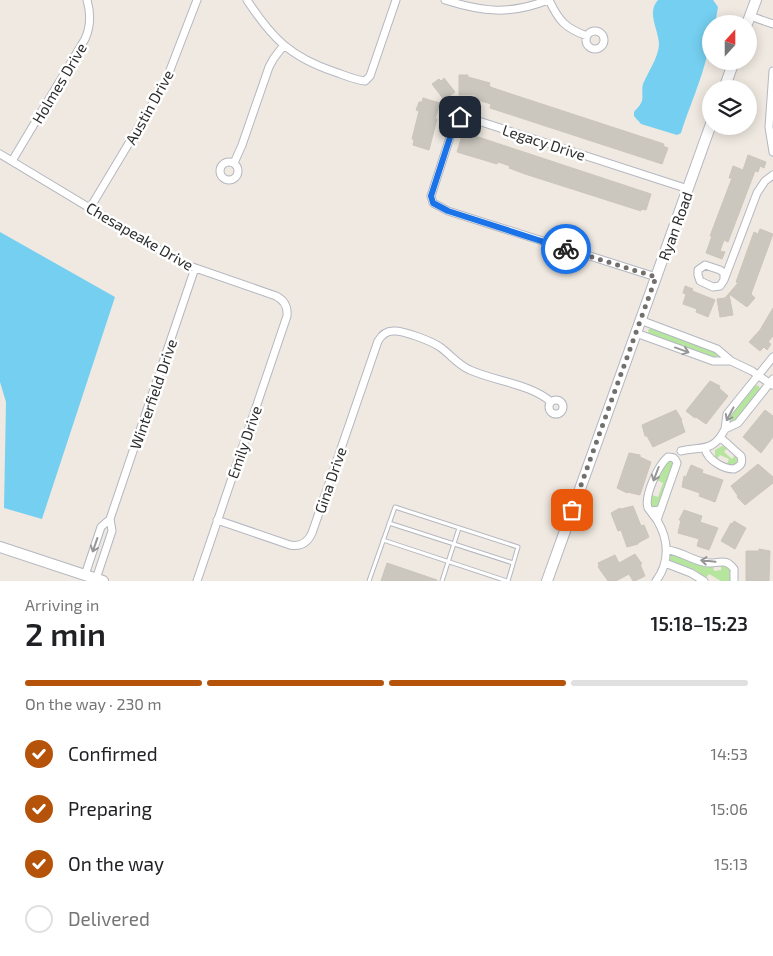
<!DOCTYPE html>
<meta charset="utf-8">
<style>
:root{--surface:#fff;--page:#f2f2f2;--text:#202124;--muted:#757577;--line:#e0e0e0;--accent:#b45309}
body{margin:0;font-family:"Exo 2",sans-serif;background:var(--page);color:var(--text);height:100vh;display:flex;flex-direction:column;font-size:19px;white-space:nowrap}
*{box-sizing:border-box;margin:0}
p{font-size:16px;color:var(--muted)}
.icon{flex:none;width:28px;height:28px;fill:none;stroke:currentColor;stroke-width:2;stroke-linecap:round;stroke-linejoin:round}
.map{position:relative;height:581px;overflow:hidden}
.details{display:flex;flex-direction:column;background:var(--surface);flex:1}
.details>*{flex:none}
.needle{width:32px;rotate:21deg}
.fabs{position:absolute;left:702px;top:15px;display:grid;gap:10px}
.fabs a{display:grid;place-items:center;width:55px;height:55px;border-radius:50%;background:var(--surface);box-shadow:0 2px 12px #0003;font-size:25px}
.pin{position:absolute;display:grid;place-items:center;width:42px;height:42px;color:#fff;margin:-21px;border-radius:10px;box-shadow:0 2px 8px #0006}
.courier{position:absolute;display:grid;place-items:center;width:50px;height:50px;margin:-25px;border:4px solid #1a73e8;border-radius:50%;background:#fff;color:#222;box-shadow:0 1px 6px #0007}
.overview em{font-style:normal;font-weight:600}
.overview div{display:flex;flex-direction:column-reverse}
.overview{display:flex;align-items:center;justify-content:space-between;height:85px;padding:0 25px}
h1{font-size:32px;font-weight:600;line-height:38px}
.bar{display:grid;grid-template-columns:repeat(4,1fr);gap:8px 5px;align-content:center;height:60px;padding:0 25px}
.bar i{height:6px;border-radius:4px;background:var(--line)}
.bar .selected{background:var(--accent)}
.bar p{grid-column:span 4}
ol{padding:0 25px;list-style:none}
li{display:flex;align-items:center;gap:15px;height:55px}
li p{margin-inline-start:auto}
li .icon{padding:5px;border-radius:50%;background:var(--accent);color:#fff;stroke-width:4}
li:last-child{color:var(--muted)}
li i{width:28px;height:28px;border:2px solid var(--line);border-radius:50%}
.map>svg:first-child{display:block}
</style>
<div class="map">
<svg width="773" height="581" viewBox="0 0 773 581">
<rect width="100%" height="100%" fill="#efe9e1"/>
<path fill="#b6e59e" d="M651 328 717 352 718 356 715 358 649 334 648 330Z
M754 385 759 386 760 391 735 421H730L729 416Z
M722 446 727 448 724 452 732 459 736 454 738 457 736 464 731 466 727 464 729 459 720 455 717 459 715 457V450Z
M669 460 673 461V465L658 506 652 508 649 503 652 495 658 497 663 483 657 480 661 470Z
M671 555H674L704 566H713L714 571 721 570V564L728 567 731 570 730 581H721L709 574 706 578 695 570 671 562 669 560Z"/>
<path fill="#75cff0" d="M658 0H713L718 7 715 24H711C711 61 692 98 681 133L677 135 641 124 634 116V112C636 109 640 106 641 103 644 98 641 91 643 84 648 72 658 58 659 45 659 30 646 13 658 0Z
M0 232 115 297 42 519 4 508 6 402 0 382Z"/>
<path fill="#cbc7bf" stroke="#cbc5ba" d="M459 75H468V77L490 83 489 86 493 88 664 144 663 146 668 148 662 164 490 108 491 104 475 99 476 95H459Z
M444 78 455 92 444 100 432 84 439 79 441 81Z
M423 98 440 103 435 119H437L429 150 413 145 414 140 412 139 419 111 416 110 419 102H422Z
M463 132 651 194 646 210 641 209V211L525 174 509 168 510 166 498 162 497 164 457 152Z
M748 155 766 162 764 168 760 166 758 172 755 171 728 242 724 240 720 251 725 252 722 259 706 253 712 236H710L732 178H729L733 166 743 170Z
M760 229 773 234 751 294 755 298 747 307 729 294 733 315 720 317 717 299 725 298 738 283 736 282 754 232 758 234Z
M685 286 693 289 692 291 695 292 715 300 708 317 696 312 697 309 683 304 686 294 683 293Z
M773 308V336L768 342 771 344 767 350 764 347 760 351 749 342 760 330Z
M710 381 720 386 719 388 728 396 706 424 696 417 695 418 686 411Z
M676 410 682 420H681L685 432 653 447 647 436H645L642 425Z
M765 410 773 416V437L761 453 743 437Z
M629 453 640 455V457L651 462 640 495 627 492V493L617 488Z
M758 464 773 477V483L745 505 737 497 738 496 731 486Z
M691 465 703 470 702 473 723 480 715 502 699 496 700 493 682 487 684 476 686 477Z
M633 506 641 526 644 525 649 537 638 543V544L627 547 621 530 618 531 611 513 620 508 621 509Z
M684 510 702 516 700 522 718 528 709 550 697 546 699 539 678 533 681 520H679Z
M734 521 746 528 735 549 721 541 731 523 732 524Z
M759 549 770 551 769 581H746V551H759Z
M635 554 642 564H640L645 576 635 581H633L629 574 616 581H608L598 567 599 566 598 563 615 555 619 563Z
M387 563 437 580V581H381Z"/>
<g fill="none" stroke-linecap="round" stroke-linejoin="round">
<g stroke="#b4b7c1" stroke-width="5">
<path id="service" d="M389 523 513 563
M383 540 507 581
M369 581 395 507 518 547 508 581
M442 581 459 528"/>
</g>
<g stroke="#b4b7c1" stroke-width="9">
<path id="minor" d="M247 0C272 38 290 57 335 72 344 75 355 80 365 81L370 76 396 0
M445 0C483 12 510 15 548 0
M549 0C559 21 565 28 587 36
M750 16 773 24
M586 40a9 9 0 1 1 18 0a9 9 0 1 1-18 0Z
M773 71 769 127 773 152
M0 154 181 263 276 296C284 300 288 306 287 316L197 581
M12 161 85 39C91 26 91 14 87 0
M220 171a9 9 0 1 1 18 0a9 9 0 1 1-18 0Z
M234 163 242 145 269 67 274 58 284 45
M90 208 165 83 197 0
M705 265 720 270 724 273V280L720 286 713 287 700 281 698 275V270Z
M656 277 448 211 433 203 431 196 455 122 460 117H466L688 189
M724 280 757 193 765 181 773 175
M636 333 713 361H731L717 349 640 320
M773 357 727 414 725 429 738 423 773 379
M731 361 752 371 772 385
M549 407a7 7 0 1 1 14 0a7 7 0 1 1-14 0Z
M705 449C708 460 723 469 734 469 741 466 743 463 741 456L721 438
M681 451C702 446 713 453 725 429
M648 508 657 520 677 463C675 458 674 457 668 457 658 465 644 496 648 508L651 511 660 510
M217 520 290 545C301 547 308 542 312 533L378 341C381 336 386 331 393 331 403 330 431 341 440 347 450 354 458 365 470 370 494 381 531 384 551 402
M667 550C682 551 695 563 710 563 721 563 726 558 734 569V581
M665 563 691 573 704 581
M85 575 101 527 110 519
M96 579 112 531 110 519 195 268
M656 581C670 562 669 540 657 520"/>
</g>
<g stroke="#b4b7c1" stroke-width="12">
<path id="secondary" d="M747 24 756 0
M724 89 734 61
M0 547 103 581
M547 581 711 124"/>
</g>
<use href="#service" stroke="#fff" stroke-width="3"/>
<use href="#minor" stroke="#fff" stroke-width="7"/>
<use href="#secondary" stroke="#fff" stroke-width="10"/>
</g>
<defs><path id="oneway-shaft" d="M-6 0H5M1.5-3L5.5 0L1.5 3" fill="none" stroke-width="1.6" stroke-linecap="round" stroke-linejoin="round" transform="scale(1.25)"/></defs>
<g stroke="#969696">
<use href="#oneway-shaft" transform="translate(682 350) rotate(20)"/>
<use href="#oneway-shaft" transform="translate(730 414) rotate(118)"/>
<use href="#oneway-shaft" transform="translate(656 474) rotate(111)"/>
<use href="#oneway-shaft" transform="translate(95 545) rotate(109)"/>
<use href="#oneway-shaft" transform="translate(708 561) rotate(-174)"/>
</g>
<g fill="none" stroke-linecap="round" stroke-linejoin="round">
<path stroke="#726f6d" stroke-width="5" stroke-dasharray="0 9" d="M566 249 656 277 572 510"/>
<path stroke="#1a73e8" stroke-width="6" d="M460 117 455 122 431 196 433 203 448 211 566 249"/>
</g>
<g text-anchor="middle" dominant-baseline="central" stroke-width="5" stroke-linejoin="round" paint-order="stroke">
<g font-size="15" fill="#2e2e2e" stroke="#fff">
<text transform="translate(59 83) rotate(-59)">Holmes Drive</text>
<text transform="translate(149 107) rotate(-61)">Austin Drive</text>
<text transform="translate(544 142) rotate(18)">Legacy Drive</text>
<text transform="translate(675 226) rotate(-70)">Ryan Road</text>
<text transform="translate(140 236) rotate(30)">Chesapeake Drive</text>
<text transform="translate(153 394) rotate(-71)">Winterfield Drive</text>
<text transform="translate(244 442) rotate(-71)">Emily Drive</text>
<text transform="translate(330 480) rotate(-71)">Gina Drive</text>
</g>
</g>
</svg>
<div class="fabs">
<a><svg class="needle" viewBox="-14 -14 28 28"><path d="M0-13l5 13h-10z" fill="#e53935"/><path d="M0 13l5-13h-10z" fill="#757577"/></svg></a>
<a><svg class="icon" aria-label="layers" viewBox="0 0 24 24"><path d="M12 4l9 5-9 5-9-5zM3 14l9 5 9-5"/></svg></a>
</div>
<div class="pin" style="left:572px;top:510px;background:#ea580c"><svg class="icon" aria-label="bag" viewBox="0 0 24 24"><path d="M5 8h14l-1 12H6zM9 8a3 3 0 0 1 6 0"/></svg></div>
<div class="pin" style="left:460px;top:117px;background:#1f2937"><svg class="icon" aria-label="home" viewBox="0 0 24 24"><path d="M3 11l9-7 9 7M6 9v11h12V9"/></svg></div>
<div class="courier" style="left:566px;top:249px"><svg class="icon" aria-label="bike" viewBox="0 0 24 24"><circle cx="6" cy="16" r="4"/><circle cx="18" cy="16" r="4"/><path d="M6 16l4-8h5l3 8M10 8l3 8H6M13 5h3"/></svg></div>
</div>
<section class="details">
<div class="overview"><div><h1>2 min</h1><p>Arriving in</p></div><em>15:18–15:23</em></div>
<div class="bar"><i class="selected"></i><i class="selected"></i><i class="selected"></i><i></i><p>On the way · 230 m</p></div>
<ol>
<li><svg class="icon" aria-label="check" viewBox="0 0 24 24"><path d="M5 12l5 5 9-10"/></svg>Confirmed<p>14:53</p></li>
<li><svg class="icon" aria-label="check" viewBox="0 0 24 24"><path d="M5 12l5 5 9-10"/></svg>Preparing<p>15:06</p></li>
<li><svg class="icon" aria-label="check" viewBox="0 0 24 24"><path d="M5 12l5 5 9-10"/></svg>On the way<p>15:13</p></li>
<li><i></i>Delivered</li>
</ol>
</section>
